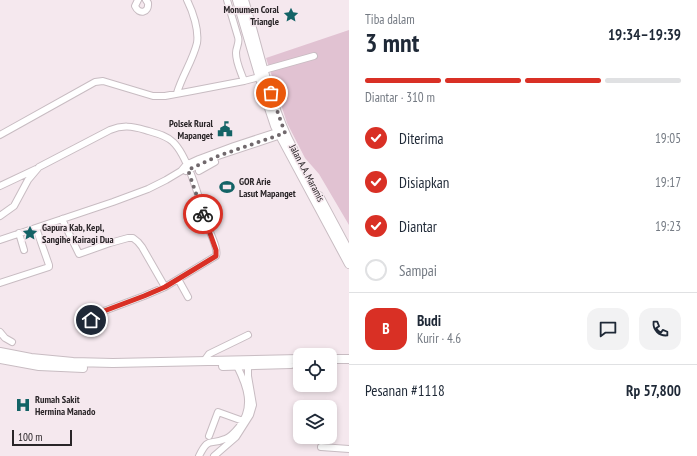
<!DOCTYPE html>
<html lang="id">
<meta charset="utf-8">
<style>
:root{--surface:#fff;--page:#f2f2f3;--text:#1f2937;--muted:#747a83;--line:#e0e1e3;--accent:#d93025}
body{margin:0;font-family:"PT Sans Narrow",sans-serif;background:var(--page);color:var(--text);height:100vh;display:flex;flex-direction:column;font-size:15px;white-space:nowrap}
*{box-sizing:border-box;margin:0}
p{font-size:13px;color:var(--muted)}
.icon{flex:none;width:22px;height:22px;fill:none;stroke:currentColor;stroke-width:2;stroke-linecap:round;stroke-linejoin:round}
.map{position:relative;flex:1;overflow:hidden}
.side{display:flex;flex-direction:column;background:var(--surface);width:348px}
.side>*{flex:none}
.buttons{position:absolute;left:293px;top:348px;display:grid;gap:8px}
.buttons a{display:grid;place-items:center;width:44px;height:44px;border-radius:8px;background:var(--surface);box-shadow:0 2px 6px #0003;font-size:20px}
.scale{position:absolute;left:12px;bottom:10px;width:60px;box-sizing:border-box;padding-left:4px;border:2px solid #2a2528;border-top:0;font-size:11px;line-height:14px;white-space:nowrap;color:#2a2528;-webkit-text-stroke:3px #f5e8ee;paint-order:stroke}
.pin{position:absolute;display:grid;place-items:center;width:34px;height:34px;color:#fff;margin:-17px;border:2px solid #fff;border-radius:50%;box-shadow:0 1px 4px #0007}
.courier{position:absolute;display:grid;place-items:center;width:40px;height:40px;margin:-20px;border:3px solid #d93025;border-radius:50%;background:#fff;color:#222;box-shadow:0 1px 5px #0007}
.overview em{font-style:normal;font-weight:700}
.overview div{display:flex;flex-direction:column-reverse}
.overview{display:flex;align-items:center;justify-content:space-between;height:68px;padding:0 16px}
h1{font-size:26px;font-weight:700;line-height:30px}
.bar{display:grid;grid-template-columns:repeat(4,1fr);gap:6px 4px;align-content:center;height:48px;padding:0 16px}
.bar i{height:5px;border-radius:3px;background:var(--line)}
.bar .selected{background:var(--accent)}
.bar p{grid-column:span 4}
.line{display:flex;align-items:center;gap:10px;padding:0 16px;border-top:1px solid var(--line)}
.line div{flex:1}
.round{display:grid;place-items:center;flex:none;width:42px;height:42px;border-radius:12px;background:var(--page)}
ol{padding:0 16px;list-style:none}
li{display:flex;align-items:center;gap:12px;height:44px}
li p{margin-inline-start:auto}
li .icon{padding:4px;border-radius:50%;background:var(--accent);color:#fff;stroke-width:4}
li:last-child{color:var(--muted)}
li i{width:22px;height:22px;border:2px solid var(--line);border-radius:50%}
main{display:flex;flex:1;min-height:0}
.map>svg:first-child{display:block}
</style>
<main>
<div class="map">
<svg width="349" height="456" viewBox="0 0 349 456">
<rect width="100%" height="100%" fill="#f5e8ee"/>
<path fill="#e1c2d2" d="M349 30V225L319 174 305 158 287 123 266 58Z"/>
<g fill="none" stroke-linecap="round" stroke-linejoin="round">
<g stroke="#c8bcc2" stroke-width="8">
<path id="minor" d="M138 0 135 6C139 15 149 13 148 3L146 0
M227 0 238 37C240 43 236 47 236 53 236 63 241 72 244 81L259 77
M264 70 314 56
M177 93C182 76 193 60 197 43 199 30 193 12 187 0
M0 135 95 82 103 81 153 96H165L192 91 244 81
M186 171 218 156 281 135
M199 171 215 162
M0 186 36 169
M0 216 14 206 28 180 39 167 110 130C122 125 132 126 145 130 155 133 166 135 173 142 188 156 200 201 206 221 208 230 219 248 216 256L165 287 144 296 104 311 86 322
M62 219 79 254 110 243 128 238H133L138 242 142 247 165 287
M19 233 24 250
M0 240 113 202 148 189 166 180 181 171 186 165 199 159 234 146 280 131
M178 279 188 297
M0 283 49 267V265L36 228
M0 332 5 338 12 342
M204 361 209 354 213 352 248 335
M209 436 218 412 243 421
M321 447 349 449
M199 456C209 436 209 446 225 439 231 437 235 432 239 427 255 407 247 386 237 366
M214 456 236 437 250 415 253 405 248 376V366"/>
</g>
<g stroke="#c8bcc2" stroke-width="10">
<path id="highway" d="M237 0 267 102 275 126 349 264
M244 0C259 49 269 104 293 149
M319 196 349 252
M0 352 31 358 73 362 113 363 300 359
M0 359 39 366 83 368
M330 359H349
M223 366 291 364"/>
</g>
<use href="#minor" stroke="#fff" stroke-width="6"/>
<use href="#highway" stroke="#fff" stroke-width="8"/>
</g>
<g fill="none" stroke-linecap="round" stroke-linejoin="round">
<path stroke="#71696d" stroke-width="4" stroke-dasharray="0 7.2" d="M203 214 188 170 218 156 285 133 271 93"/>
<path stroke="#d93025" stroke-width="5" d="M91 320 104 311 144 296 165 287 216 256V250L203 214"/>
</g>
<defs>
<g id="sight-bare" transform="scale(1.2)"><path d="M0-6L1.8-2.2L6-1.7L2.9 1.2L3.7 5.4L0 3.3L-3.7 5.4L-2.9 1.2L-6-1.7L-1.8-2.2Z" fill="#136366" stroke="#f5e8ee" stroke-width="2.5" paint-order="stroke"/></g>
<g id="civic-bare" transform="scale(1.2)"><path d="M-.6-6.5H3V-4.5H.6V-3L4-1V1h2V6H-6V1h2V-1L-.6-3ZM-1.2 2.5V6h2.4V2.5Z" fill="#136366" stroke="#f5e8ee" stroke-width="2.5" paint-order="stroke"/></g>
<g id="stadium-bare" transform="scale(1.2)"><path d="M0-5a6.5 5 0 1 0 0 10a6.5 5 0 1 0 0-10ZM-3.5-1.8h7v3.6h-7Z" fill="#136366" stroke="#f5e8ee" stroke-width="2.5" paint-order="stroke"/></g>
<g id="hospital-bare" transform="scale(1.2)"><path d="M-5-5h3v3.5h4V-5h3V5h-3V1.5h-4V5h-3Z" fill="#136366" stroke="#f5e8ee" stroke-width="2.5" paint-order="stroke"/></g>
</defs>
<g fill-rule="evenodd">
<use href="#sight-bare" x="291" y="15"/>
<use href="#civic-bare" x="225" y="129"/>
<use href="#stadium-bare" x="227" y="187"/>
<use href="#sight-bare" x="30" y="233"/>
<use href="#hospital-bare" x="23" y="405"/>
</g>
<g text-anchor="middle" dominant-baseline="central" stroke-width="3" stroke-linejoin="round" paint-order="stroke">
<g font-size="10" font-weight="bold" fill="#2a2528" stroke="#f5e8ee" text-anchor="start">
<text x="279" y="9" text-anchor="end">Monumen Coral<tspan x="279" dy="12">Triangle</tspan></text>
<text x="213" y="123" text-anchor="end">Polsek Rural<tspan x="213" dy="12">Mapanget</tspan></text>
<text x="239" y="181">GOR Arie<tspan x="239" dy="12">Lasut Mapanget</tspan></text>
<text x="42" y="227">Gapura Kab, Kepl,<tspan x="42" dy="12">Sangihe Kairagi Dua</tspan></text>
<text x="35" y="399">Rumah Sakit<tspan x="35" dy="12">Hermina Manado</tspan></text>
</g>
<g font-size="10" fill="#2a2528" stroke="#f5e8ee">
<text transform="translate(307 173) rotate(62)">Jalan A.A. Maramis</text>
</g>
</g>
</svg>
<div class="buttons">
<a><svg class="icon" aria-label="locate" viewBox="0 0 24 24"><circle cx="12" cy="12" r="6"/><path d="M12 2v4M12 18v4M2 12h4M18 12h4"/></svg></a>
<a><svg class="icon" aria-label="layers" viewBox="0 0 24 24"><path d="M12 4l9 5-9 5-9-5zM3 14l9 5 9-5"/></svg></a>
</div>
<div class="scale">100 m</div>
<div class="pin" style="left:271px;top:93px;background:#ea580c"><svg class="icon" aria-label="bag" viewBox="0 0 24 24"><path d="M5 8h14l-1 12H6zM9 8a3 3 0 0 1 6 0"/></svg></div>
<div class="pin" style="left:91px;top:320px;background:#1f2937"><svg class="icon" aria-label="home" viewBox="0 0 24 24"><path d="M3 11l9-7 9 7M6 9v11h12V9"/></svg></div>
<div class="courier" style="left:203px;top:214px"><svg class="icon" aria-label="bike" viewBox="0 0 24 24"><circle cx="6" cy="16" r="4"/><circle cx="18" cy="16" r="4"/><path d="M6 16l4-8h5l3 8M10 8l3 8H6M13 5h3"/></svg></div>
</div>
<section class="side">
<div class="overview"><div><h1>3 mnt</h1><p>Tiba dalam</p></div><em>19:34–19:39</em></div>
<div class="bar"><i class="selected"></i><i class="selected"></i><i class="selected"></i><i></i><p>Diantar · 310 m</p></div>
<ol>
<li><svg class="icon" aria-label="check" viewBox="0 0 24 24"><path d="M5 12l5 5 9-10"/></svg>Diterima<p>19:05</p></li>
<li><svg class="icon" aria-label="check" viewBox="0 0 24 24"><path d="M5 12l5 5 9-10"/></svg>Disiapkan<p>19:17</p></li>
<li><svg class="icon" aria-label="check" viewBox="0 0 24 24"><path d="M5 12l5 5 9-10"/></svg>Diantar<p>19:23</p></li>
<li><i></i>Sampai</li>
</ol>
<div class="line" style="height:72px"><b class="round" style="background:var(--accent);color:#fff">B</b><div><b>Budi</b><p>Kurir · 4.6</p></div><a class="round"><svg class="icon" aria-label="chat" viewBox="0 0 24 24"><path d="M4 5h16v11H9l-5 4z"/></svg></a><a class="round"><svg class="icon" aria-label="phone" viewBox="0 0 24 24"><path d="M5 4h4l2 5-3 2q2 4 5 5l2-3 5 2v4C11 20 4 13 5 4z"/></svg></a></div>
<div class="line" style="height:52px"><div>Pesanan #1118</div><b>Rp 57,800</b></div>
</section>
</main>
